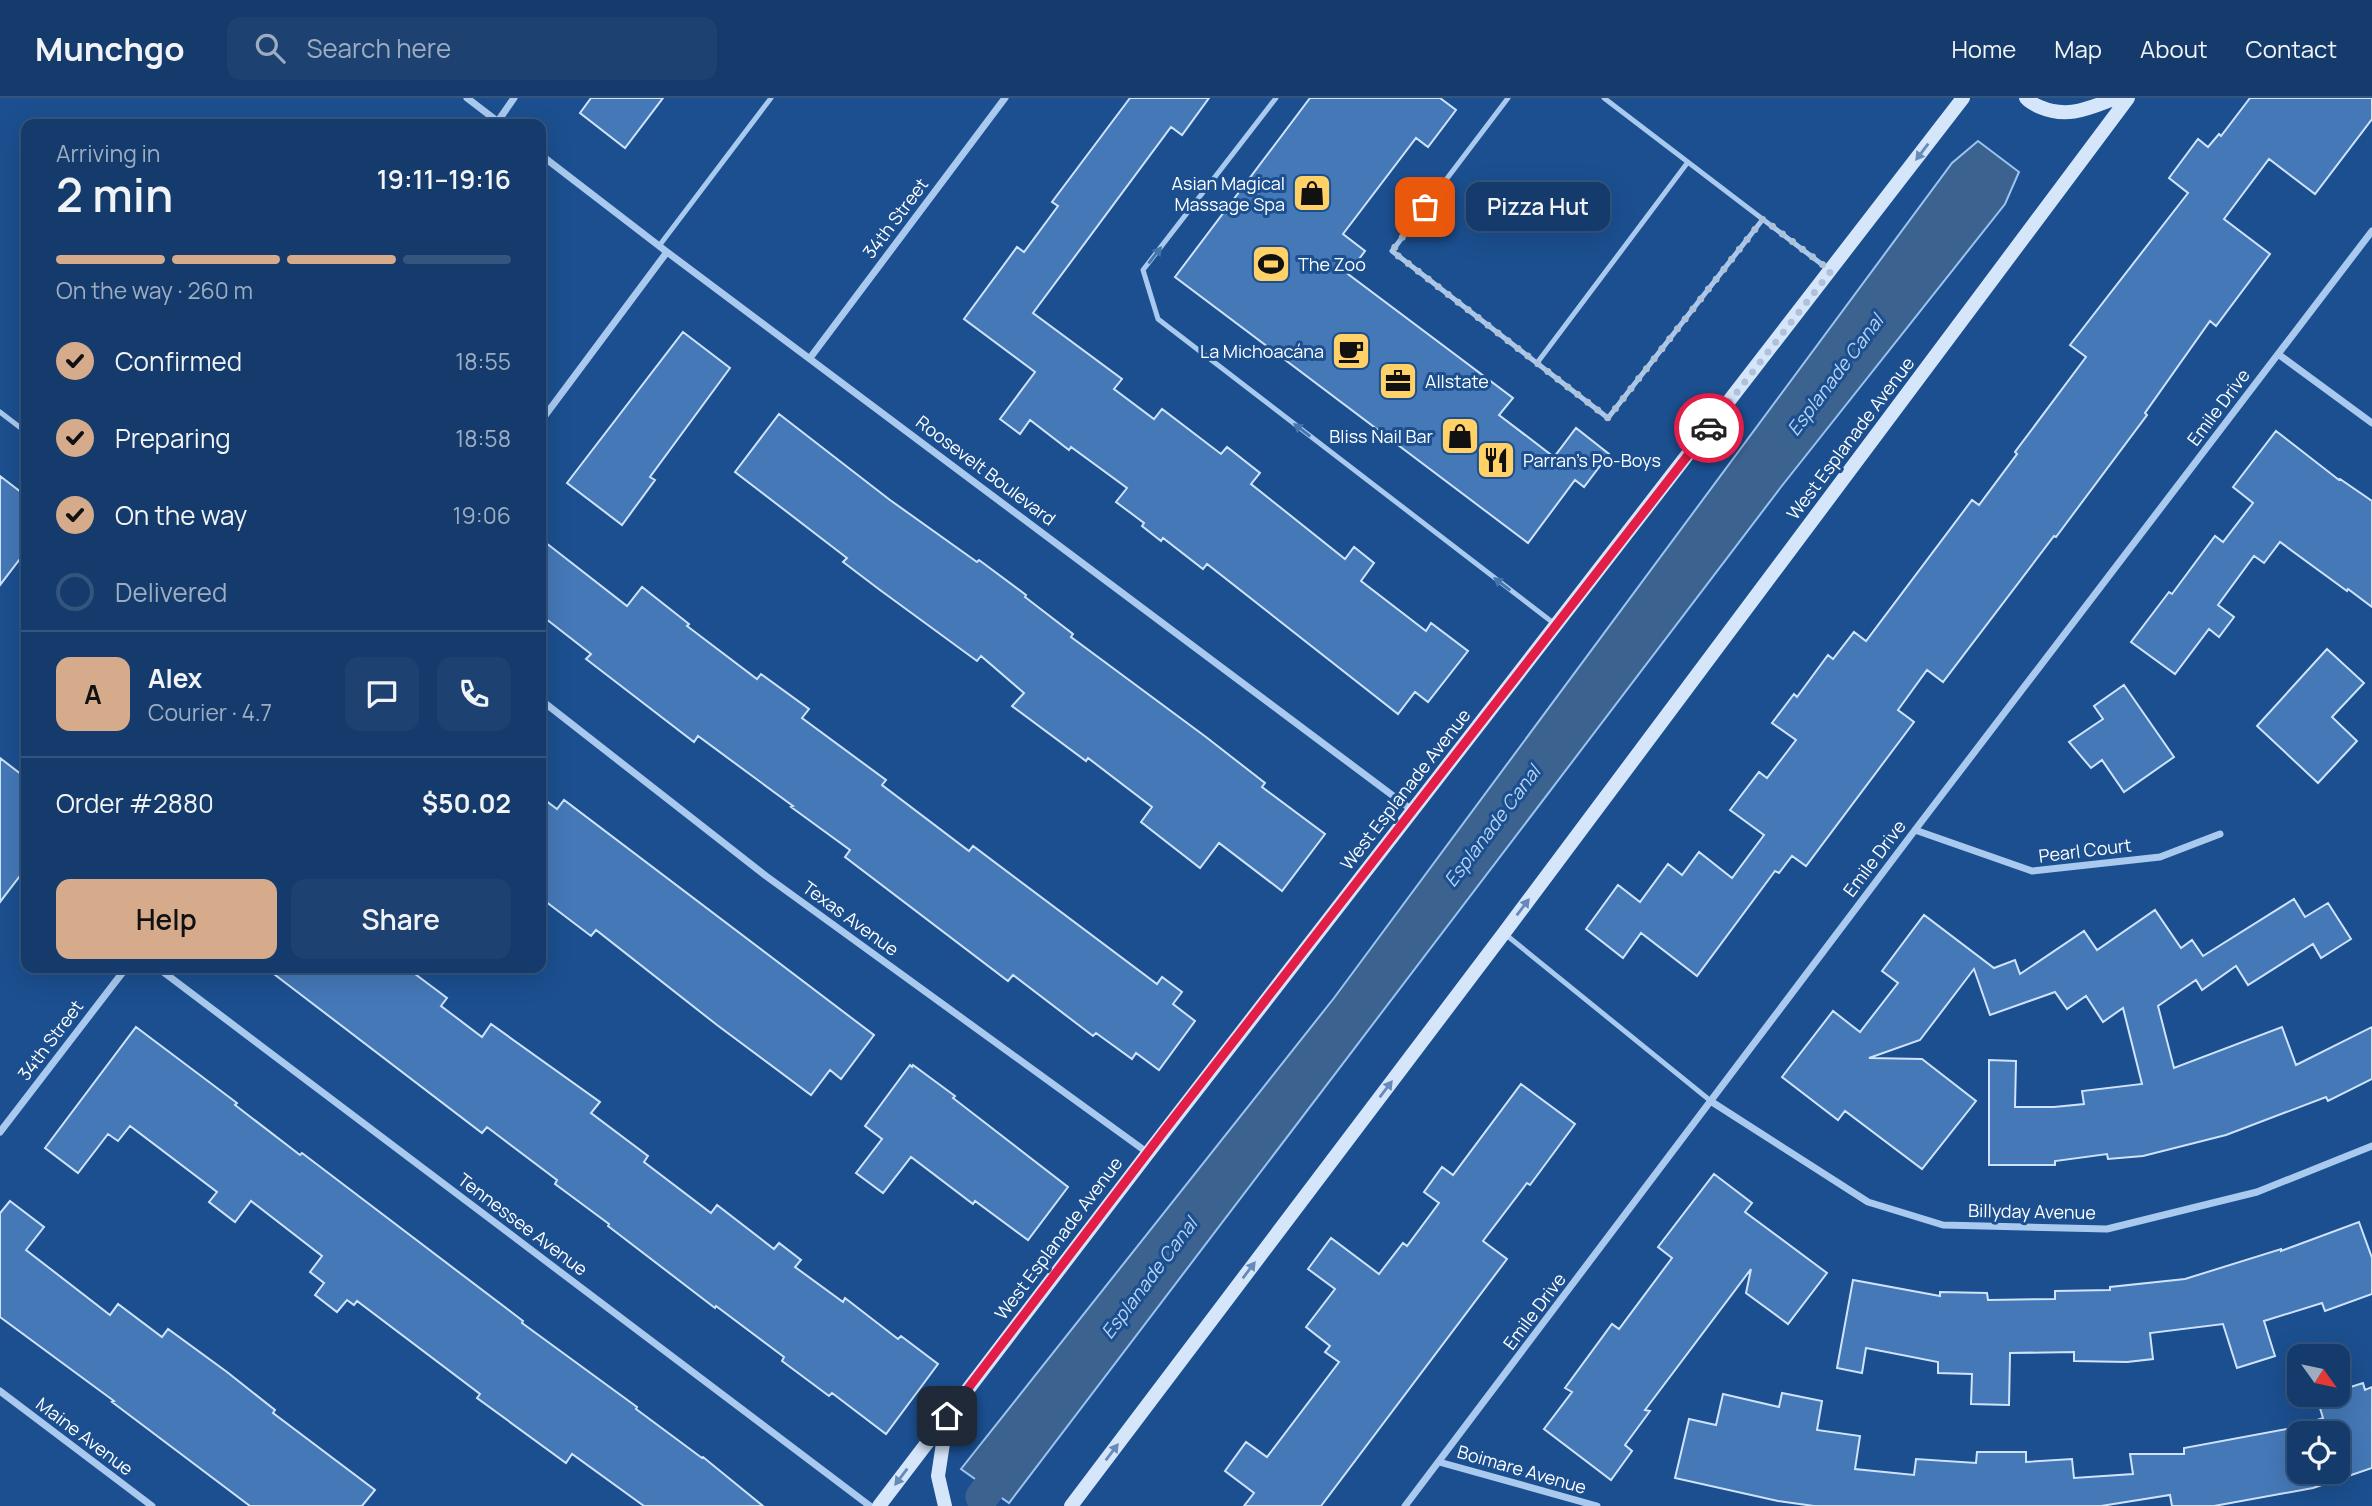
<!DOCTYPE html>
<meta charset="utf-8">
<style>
:root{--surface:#143b6b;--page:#1d4271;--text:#f1f3f6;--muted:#9dadc1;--line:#33557e;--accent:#d6ab8b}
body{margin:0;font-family:Manrope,sans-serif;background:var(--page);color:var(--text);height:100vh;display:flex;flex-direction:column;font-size:26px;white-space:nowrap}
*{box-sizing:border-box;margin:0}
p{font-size:23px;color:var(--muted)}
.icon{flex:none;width:38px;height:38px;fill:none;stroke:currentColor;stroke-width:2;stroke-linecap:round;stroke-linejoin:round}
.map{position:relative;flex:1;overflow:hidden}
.sheet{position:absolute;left:21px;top:21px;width:525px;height:854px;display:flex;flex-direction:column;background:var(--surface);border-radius:14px;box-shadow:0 7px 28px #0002,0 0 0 2px var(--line)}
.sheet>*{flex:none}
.needle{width:46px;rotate:123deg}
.controls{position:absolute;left:2287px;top:1246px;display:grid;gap:14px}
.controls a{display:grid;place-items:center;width:63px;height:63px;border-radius:14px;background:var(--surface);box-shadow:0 7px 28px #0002,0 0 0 2px var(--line);font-size:35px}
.pin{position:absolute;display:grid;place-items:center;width:60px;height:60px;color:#fff;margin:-30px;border-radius:14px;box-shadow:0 4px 10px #0006}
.courier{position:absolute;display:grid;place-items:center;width:70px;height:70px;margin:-35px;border:5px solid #e11d48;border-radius:50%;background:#fff;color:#222;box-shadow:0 2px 9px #0007}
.bubble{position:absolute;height:49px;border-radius:14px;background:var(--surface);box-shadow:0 7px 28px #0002,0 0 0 2px var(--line);font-size:23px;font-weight:600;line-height:49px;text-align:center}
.headline em{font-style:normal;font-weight:600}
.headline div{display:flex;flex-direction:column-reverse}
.headline{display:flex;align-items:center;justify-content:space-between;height:119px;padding:0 35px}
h1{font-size:46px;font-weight:600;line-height:52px}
.bar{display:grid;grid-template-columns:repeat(4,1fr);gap:10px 7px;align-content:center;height:84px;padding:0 35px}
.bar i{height:9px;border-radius:5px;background:var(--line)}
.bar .selected{background:var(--accent)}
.bar p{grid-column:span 4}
.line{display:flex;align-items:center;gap:18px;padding:0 35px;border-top:2px solid var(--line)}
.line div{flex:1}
.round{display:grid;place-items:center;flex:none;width:74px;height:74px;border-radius:14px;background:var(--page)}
ol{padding:0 35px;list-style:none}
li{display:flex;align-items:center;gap:21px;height:77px}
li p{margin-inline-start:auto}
li .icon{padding:7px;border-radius:50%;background:var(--accent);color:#111;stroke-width:4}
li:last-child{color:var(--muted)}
li i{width:38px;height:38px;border:4px solid var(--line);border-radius:50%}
.action{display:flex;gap:14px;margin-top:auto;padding:14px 35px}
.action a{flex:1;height:80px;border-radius:14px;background:var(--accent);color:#111;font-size:28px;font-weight:600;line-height:80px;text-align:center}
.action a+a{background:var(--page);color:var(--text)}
header{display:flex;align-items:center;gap:42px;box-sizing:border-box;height:98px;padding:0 35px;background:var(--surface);border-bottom:2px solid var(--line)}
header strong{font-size:33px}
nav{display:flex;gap:38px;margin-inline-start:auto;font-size:24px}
.search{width:490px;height:63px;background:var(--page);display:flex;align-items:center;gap:18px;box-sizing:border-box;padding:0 24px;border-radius:14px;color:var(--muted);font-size:26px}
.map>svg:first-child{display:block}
</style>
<header>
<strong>Munchgo</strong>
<div class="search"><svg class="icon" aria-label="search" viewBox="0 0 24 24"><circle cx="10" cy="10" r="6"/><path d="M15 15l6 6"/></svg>Search here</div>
<nav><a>Home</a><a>Map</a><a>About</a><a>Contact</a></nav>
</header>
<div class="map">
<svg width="2372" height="1408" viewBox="0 0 2372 1408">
<rect width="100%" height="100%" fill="#1b4f8f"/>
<path fill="#3c6290" stroke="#9cc4f0" stroke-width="2" d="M1978 43 2019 74 2005 106 1781 389 1009 1405 961 1371 1334 900 1952 65Z"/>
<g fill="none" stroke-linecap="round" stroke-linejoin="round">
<path stroke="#3c6290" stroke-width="33" d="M982 1399 1015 1355"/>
</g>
<path fill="#4478b7" stroke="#cfe3fa" stroke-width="2" fill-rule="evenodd" d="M591 0H663L625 50 580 15Z
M1130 0H1209L1182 37 1171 29 1033 215 1122 281 1114 291 1154 321 1162 311 1221 356 1227 349 1260 375 1251 386 1345 461 1354 449 1374 465 1361 483 1426 533 1431 525 1468 553 1428 604 1415 594 1398 616 1207 466 1203 471 1163 440 1161 443 1142 428 1144 425 1116 404 1127 390 1071 349 1069 352 1030 322 1020 336 1000 321 1035 274 964 221 1017 149 1024 154 1058 108 1052 104Z
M1310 0H1440L1456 12 1428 49 1416 40 1343 136 1365 153 1348 176 1513 300 1499 317 1554 359 1576 330 1609 356 1584 389 1575 382 1528 445 1175 179Z
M2250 0H2372V21L2315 96 2269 61 2224 121 2270 156 2216 228 2210 223 2145 315 2147 317 2056 439 2054 438 1943 584 1927 572 1898 612 1914 624 1806 768 1792 758 1779 775 1775 773 1697 878 1641 835 1623 860 1586 831 1618 787 1640 804 1668 766 1682 777 1699 754 1732 780 1764 737 1730 712 1759 674 1767 680 1796 642 1772 625 1794 596 1797 599 1828 557 1833 561 1854 534 1866 543 1972 402 1979 407 2017 356 2015 354 2086 259 2070 247 2188 95 2169 80 2198 41 2208 49 2219 36 2221 38Z
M683 234 730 270 650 379 655 382 622 427 567 385Z
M779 316 890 402 977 464 979 462 1026 497 1025 499 1073 536 1071 539 1206 639 1265 685 1262 689 1325 736 1282 793 1219 745 1200 770 1141 724 1152 709 1088 660 1086 663 1012 608 1024 595 981 558 977 563 880 492 843 464 847 460 735 374Z
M2276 333 2339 382 2340 381 2372 403V509L2348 491 2347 493 2280 444 2264 465 2254 458 2218 507 2234 519 2219 539 2209 531 2175 576 2131 544 2169 494 2172 496 2215 438 2223 444 2253 405 2233 389Z
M0 378 26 398V453L0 487Z
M541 441 627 508 642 489 689 526 687 528 757 581 761 576 809 611 802 620 886 682 882 687 969 753 973 748 1157 886 1162 879 1182 894 1173 906 1195 923 1159 972 1136 955 1132 961 1096 935 1093 938 1013 877 1008 883 845 759 850 752 791 709 793 708 698 638 694 644 586 561 591 556 541 517Z
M2327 551 2364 585 2332 619 2357 643 2318 685 2257 628Z
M2124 587 2174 659 2124 694 2102 662 2091 670 2069 644 2103 621 2094 608Z
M0 660 26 680V770L0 804Z
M541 699 557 711 564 702 874 937 841 981 830 972 811 997 717 927 596 832 591 838 541 800Z
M2294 801 2305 819 2328 805 2351 841 2321 860 2313 846 2248 887 2236 868 2202 892 2196 882 2158 908 2174 970 2282 929 2296 967 2372 929V981L2328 1003 2326 999 2226 1037 2143 1058 2108 1061 2107 1056 2055 1063V1067H1989V962L2016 963 2015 1009H2054L2084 1006 2082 993 2142 986 2123 910 2103 924 2086 898 2067 911 2055 894 1990 917 1974 871 1920 942 1869 960 1922 961 1976 1003 1922 1071 1845 1013 1838 1022 1782 979 1833 913 1860 934 1898 885 1882 873 1924 817 1994 870 2015 862 2020 876 2084 833 2097 852 2155 812 2181 850 2192 842 2203 858Z
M266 870H407L447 900 441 908 482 939 491 926 600 1004 591 1015 648 1058 644 1064 711 1115 717 1107 774 1151 779 1145 801 1162 795 1169 843 1204 845 1200 898 1241 901 1238 938 1266 886 1336 832 1295 829 1298 782 1263 784 1259 716 1208 715 1210 608 1128 609 1126 555 1086 557 1082 487 1029 482 1035Z
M136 929 237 1005 235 1007 300 1057 302 1055 523 1223 522 1225 637 1309 636 1311 702 1360 703 1359 763 1408H644L572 1356 566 1365 477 1300 480 1296 357 1203 354 1207 347 1202 337 1214 315 1197 324 1185 310 1174 322 1158 251 1103 235 1124 209 1104 217 1094 130 1028 118 1043 108 1036 78 1075 45 1050Z
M910 967 912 969 913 967 955 998 953 1000 1068 1089 1028 1142 975 1103 973 1106 911 1059 883 1095 856 1075 882 1041 865 1028Z
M1521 986 1575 1026 1530 1087 1527 1085 1483 1143 1507 1161 1321 1408H1244L1254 1395 1225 1373 1246 1344 1267 1359 1339 1264 1325 1254 1330 1248 1306 1229 1335 1191 1308 1171 1331 1140 1379 1176 1403 1145 1407 1148 1439 1105 1424 1094 1442 1069 1453 1077Z
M1714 1076 1752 1105 1745 1114 1827 1175 1788 1226 1746 1195 1751 1171 1645 1312 1650 1313 1625 1347 1632 1353 1611 1382 1544 1331 1572 1294 1565 1290 1612 1226 1619 1231 1672 1160 1658 1149Z
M10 1103 44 1129 26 1152 110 1217 118 1206 162 1239 168 1231 227 1274 275 1312 273 1315 375 1392 362 1408H250L112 1304 114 1303 0 1219V1115Z
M2359 1124 2372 1160V1196L2325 1213 2322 1205 2264 1223 2275 1258 2237 1270 2223 1226 2150 1235 2153 1261 2127 1264 2074 1263V1254L2010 1255 2009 1307 1971 1306 1972 1276 1938 1275V1264L1866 1250 1862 1275 1837 1270 1853 1182 1940 1198V1194L1987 1195 1988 1202 2055 1201V1193L2110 1192V1189L2185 1181 2281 1151V1153Z
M2363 1285 2365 1292 2372 1289V1370L2313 1390 2214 1408H2172L2170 1397 2101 1408H1814L1778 1403 1675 1380 1689 1321 1716 1327 1723 1296 1779 1309 1782 1295 1822 1303 1817 1332 1860 1338 1855 1371 1914 1377 1916 1361 1976 1365 1977 1354H2026V1364L2072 1361 2074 1380 2133 1376 2130 1356H2184V1350L2297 1329 2323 1320 2317 1300 2327 1297H2338V1293ZM2300 1335H2338V1374H2300Z"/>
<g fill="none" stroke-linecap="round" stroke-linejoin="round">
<path stroke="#a9c9ee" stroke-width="5" d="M1276 0 1143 172 1158 221 1556 527
M1508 0 1392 153 1608 320 1763 121
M1604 0 1828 171
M659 148 771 0
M1537 265 1688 64
M0 314 26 334
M1505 836 1712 1004"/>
<path stroke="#a9c9ee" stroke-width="7" d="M467 0 501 26
M498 23 514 0
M541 57 667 154 1412 712
M2278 256 2372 325
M810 260 1005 0
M541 323 667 154
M541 602 766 778 1148 1055
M1915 732 2032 773 2160 759 2220 736
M158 870 870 1408
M1712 1004 1868 1104 1943 1127 2107 1131 2257 1094 2372 1048
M0 1034 126 870
M0 1293 152 1408
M1439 1364 1597 1408
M1405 1408 1915 732 2372 133"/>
<path stroke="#d6e6fa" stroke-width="14" d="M2026 0C2030 5 2034 6 2040 9 2068 21 2089 10 2116 0
M879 1408 1148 1055 1963 0
M945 1408 938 1378 947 1319
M1071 1408 1504 835 2128 0"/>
</g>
<defs><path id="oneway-solid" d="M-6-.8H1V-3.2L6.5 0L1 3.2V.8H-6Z" transform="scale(1.75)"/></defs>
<g fill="#668bba">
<use href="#oneway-solid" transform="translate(1922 54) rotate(127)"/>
<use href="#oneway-solid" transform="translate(1523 809) rotate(-53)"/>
<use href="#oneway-solid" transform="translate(1386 991) rotate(-53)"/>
<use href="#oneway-solid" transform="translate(1249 1172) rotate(-53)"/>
<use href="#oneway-solid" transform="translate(1112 1354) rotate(-53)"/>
<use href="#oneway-solid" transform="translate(901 1379) rotate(127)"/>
</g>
<g fill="#4674ac">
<use href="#oneway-solid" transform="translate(1155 157) rotate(-52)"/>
<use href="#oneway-solid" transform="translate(1302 332) rotate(-142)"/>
<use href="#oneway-solid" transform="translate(1502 486) rotate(-142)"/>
</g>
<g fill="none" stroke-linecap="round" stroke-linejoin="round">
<path stroke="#afc1d8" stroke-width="7" stroke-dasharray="0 12.6" d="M1425 109 1392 153 1608 320 1763 121 1831 173 1709 330"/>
<path stroke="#e11d48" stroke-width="9" d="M947 1318 1164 1033 1709 330"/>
</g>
<defs>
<g id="shop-square" transform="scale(2.0125)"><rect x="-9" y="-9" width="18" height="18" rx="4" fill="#ffd166" stroke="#1b4f8f"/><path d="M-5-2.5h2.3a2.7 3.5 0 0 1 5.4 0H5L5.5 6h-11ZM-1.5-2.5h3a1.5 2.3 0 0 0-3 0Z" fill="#111"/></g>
<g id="stadium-square" transform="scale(2.0125)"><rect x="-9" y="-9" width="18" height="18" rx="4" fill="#ffd166" stroke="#1b4f8f"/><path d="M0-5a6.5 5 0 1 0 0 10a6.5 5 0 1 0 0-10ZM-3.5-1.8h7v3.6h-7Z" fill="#111"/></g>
<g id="cafe-square" transform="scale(2.0125)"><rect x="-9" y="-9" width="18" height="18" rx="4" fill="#ffd166" stroke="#1b4f8f"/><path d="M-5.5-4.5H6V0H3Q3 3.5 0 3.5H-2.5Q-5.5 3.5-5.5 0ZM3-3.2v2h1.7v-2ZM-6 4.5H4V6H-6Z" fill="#111"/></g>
<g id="office-square" transform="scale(2.0125)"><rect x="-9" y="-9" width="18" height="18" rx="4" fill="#ffd166" stroke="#1b4f8f"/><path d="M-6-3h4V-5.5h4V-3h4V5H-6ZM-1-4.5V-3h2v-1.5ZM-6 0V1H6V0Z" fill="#111"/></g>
<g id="restaurant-square" transform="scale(2.0125)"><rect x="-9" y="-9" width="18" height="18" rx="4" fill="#ffd166" stroke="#1b4f8f"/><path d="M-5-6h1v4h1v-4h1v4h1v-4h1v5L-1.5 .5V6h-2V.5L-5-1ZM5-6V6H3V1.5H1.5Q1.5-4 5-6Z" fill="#111"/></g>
</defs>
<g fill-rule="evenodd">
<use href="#shop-square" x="1312" y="95"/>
<use href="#stadium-square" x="1271" y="166"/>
<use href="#cafe-square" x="1351" y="253"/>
<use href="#office-square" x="1398" y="283"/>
<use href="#shop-square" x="1460" y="338"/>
<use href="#restaurant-square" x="1496" y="362"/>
</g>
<g text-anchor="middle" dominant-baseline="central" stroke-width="6" stroke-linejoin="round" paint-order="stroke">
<g font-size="18" fill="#fff" stroke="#1b4f8f" text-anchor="end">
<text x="1285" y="85">Asian Magical<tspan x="1285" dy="21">Massage Spa</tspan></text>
<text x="1298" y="166" text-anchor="start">The Zoo</text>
<text x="1324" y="253">La Michoacána</text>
<text x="1425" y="283" text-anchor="start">Allstate</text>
<text x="1433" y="338">Bliss Nail Bar</text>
<text x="1523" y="362" text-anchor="start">Parran's Po-Boys</text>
</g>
<g font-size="18" fill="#fff" stroke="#1b4f8f">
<text transform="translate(895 120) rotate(-53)">34th Street</text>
<text transform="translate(2218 309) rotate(-53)">Emile Drive</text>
<text transform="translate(1850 340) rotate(-53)">West Esplanade Avenue</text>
<text transform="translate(986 372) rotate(37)">Roosevelt Boulevard</text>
<text transform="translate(1405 691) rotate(-52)">West Esplanade Avenue</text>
<text transform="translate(2085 752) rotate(-7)">Pearl Court</text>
<text transform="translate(1874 760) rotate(-53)">Emile Drive</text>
<text transform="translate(851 820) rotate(36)">Texas Avenue</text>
<text transform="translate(50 942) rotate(-53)">34th Street</text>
<text transform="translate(2032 1113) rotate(1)">Billyday Avenue</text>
<text transform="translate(523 1126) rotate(37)">Tennessee Avenue</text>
<text transform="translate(1058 1140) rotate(-53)">West Esplanade Avenue</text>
<text transform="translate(1534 1213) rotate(-53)">Emile Drive</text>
<text transform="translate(85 1338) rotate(37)">Maine Avenue</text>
<text transform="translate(1522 1371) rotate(16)">Boimare Avenue</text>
</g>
<g font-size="19" font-style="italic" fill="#b5d3f5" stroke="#1b4f8f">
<text transform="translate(1835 277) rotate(-53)">Esplanade Canal</text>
<text transform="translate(1492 728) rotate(-53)">Esplanade Canal</text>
<text transform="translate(1149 1180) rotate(-53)">Esplanade Canal</text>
</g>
</g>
</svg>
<div class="controls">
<a><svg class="needle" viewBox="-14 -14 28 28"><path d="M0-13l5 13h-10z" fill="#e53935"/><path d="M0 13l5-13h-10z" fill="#9dadc1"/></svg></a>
<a><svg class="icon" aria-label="locate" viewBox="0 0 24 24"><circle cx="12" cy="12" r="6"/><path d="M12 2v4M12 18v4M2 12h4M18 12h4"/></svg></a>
</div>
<div class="pin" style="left:1425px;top:109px;background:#ea580c"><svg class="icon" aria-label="bag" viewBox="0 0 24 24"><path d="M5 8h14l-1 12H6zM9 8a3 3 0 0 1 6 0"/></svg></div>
<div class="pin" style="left:947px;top:1318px;background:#1f2937"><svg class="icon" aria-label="home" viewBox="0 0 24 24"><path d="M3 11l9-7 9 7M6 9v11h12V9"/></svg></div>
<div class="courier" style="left:1709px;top:330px"><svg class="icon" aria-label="car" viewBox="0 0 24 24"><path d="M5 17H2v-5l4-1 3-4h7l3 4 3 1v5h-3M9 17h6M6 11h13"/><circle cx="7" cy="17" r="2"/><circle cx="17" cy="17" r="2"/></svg></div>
<div class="bubble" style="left:1466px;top:84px;width:144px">Pizza Hut</div>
<section class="sheet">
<div class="headline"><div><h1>2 min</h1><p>Arriving in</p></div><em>19:11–19:16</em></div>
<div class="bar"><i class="selected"></i><i class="selected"></i><i class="selected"></i><i></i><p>On the way · 260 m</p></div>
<ol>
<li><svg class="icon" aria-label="check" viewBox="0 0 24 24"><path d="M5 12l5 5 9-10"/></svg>Confirmed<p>18:55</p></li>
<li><svg class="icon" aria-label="check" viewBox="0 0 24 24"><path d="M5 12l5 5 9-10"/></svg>Preparing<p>18:58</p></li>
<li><svg class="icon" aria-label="check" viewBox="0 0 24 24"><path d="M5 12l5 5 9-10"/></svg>On the way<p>19:06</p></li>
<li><i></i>Delivered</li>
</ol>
<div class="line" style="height:126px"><b class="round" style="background:var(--accent);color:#111">A</b><div><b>Alex</b><p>Courier · 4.7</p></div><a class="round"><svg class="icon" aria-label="chat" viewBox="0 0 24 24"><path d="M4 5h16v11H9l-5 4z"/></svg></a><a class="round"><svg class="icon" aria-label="phone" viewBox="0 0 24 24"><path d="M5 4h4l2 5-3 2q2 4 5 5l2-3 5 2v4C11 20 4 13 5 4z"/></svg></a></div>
<div class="line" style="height:91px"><div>Order #2880</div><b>$50.02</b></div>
<div class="action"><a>Help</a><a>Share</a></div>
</section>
</div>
